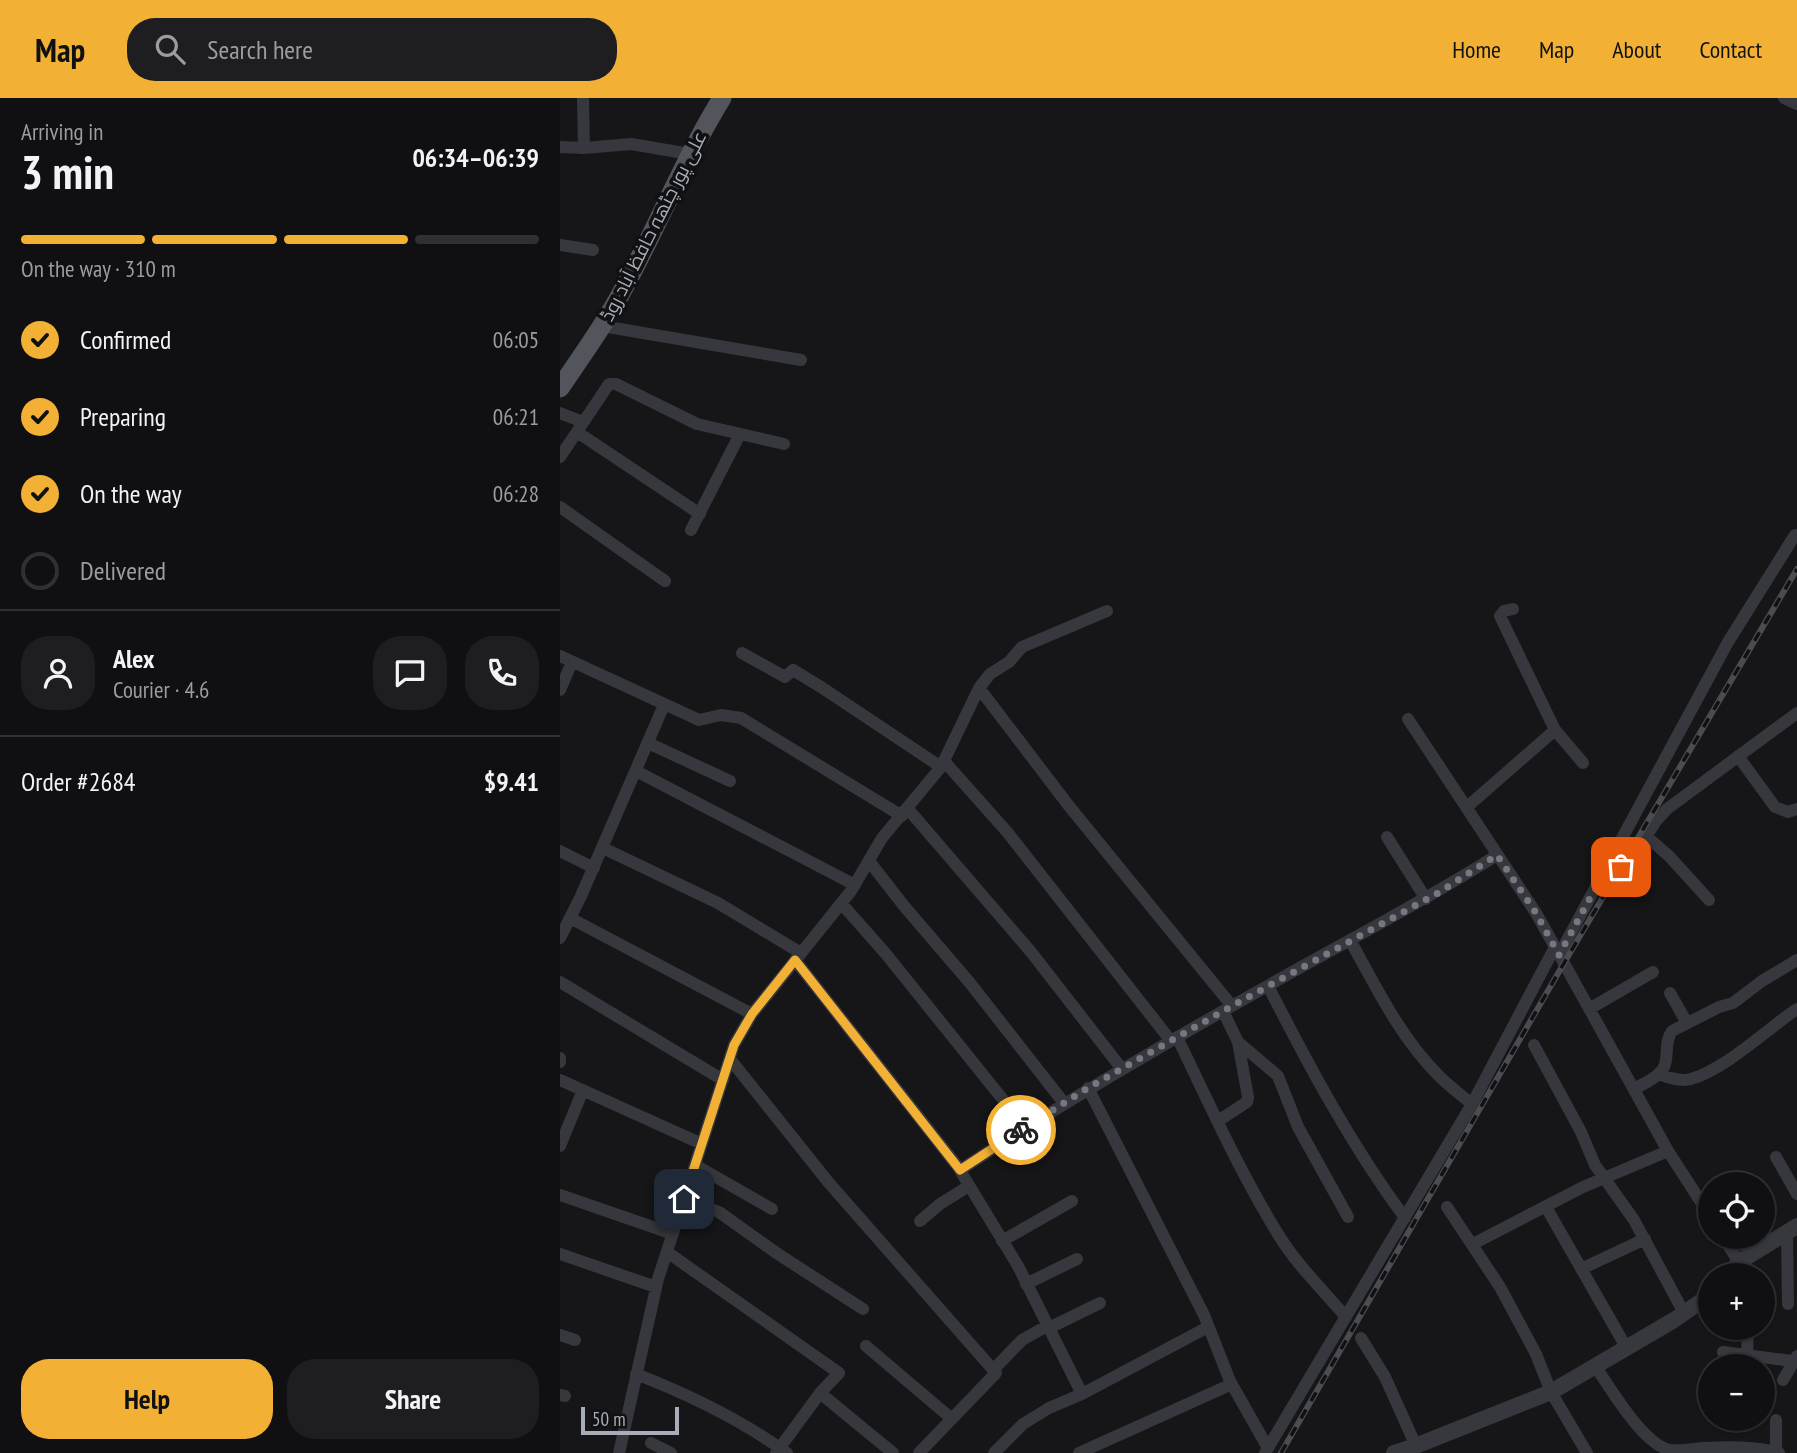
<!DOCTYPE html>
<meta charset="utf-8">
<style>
:root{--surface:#101012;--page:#1e1e20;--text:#f1f3f6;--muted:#9c9d9f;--line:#303032;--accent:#f2b134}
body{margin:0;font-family:"PT Sans Narrow",Cairo,sans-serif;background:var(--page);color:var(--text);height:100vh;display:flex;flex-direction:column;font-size:26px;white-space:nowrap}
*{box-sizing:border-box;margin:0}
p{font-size:23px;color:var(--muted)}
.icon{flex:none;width:38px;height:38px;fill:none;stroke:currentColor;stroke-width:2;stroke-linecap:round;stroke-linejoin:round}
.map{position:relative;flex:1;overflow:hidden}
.panel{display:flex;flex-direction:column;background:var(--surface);width:560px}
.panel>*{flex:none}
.tools{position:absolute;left:1138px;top:1074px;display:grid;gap:14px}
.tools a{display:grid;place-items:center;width:77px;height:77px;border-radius:50%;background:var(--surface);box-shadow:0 2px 5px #0004,0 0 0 2px var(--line);font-size:35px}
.scale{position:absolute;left:21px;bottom:18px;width:98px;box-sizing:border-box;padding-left:7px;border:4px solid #a8adb8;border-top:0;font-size:19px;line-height:24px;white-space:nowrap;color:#a8adb8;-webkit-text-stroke:5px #111113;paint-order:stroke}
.pin{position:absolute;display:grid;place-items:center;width:60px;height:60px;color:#fff;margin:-30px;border-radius:14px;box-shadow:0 4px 10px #0006}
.courier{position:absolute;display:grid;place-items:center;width:70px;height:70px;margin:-35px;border:5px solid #f2b134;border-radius:50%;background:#fff;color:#222;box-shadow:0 2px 9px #0007}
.headline em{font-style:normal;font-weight:600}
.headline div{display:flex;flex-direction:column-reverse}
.headline{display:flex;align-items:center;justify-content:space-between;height:119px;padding:0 21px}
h1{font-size:46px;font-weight:600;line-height:52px}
.bar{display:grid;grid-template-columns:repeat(4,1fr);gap:10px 7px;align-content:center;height:84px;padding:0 21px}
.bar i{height:9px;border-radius:5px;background:var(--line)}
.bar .on{background:var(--accent)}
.bar p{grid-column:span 4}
.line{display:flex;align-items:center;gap:18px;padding:0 21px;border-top:2px solid var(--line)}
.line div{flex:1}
.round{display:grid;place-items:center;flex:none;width:74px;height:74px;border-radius:28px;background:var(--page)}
ol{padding:0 21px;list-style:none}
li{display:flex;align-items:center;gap:21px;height:77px}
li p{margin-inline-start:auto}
li .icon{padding:7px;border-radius:50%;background:var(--accent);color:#111;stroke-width:4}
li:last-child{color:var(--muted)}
li i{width:38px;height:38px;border:4px solid var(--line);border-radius:50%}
.button{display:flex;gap:14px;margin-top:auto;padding:14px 21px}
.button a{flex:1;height:80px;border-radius:28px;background:var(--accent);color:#111;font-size:28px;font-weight:600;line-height:80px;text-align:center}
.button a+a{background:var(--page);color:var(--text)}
header{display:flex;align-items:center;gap:42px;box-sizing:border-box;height:98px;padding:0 35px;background:var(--accent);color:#111}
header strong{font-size:33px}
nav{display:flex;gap:38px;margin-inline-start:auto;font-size:24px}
.search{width:490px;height:63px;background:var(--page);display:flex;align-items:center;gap:18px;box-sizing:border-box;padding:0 24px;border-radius:28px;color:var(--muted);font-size:26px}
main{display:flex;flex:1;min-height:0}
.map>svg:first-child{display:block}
</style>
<header>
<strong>Map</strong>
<div class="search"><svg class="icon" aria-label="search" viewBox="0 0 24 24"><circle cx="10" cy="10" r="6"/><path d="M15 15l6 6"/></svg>Search here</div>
<nav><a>Home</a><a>Map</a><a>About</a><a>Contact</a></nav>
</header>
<main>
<section class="panel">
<div class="headline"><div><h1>3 min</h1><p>Arriving in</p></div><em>06:34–06:39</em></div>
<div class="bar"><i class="on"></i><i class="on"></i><i class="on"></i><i></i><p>On the way · 310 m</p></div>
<ol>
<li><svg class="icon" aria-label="check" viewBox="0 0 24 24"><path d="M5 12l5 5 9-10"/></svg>Confirmed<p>06:05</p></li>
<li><svg class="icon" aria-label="check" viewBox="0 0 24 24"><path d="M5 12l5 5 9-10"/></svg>Preparing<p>06:21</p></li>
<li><svg class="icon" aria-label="check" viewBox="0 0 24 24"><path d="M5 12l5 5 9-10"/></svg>On the way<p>06:28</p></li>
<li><i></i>Delivered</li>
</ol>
<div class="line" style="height:126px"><a class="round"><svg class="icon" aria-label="person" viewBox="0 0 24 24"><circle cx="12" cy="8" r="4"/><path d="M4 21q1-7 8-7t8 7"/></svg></a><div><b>Alex</b><p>Courier · 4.6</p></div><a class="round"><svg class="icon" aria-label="chat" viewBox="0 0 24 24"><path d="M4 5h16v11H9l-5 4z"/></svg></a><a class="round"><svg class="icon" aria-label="phone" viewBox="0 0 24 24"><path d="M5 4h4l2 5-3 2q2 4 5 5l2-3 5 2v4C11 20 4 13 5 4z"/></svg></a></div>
<div class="line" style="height:91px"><div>Order #2684</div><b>$9.41</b></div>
<div class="button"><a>Help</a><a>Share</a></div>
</section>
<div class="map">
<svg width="1237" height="1355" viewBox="0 0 1237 1355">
<rect width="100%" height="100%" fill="#161618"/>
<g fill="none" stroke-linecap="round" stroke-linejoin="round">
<path stroke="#37383d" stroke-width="12" d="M23 0 24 50
M1224 0 1237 6
M0 49 24 50 71 46 130 56
M0 147 33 152
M42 228 241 262
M0 315 23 324
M17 334 140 416
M0 359 49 286H56L137 326 224 346
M0 409 105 483
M131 432 180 336
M953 511 944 513 940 518 995 632 1023 665
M182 555 225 579 233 572 261 589 381 669
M0 558 139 622 161 617 181 620 342 718
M419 590 509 708 672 908
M0 592 12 564
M848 621 976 815 995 849
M88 645 170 683
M1178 658 1215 709 1228 714 1237 711
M384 663 448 735 611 943
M76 673 295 787
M907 709 995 632
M348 711 471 854 562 971
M1086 738 1109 758 1149 802
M827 739 866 801
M43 750 158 805 241 855
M0 753 34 770
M309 763 344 808 410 885 504 1005
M1047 769H1061L1068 767 1096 723 1107 711 1237 615
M281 805 326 856 465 1029
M10 820 192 916
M0 840 21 798 104 607
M790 842C816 889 840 939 879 978 889 988 901 997 912 1006
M999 857 1168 544 1235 437
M235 862 398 1069 458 1168 522 1296
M0 884 163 982
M708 888C749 968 791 1047 845 1120
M1110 895 1127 925
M1029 911 1093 874
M617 939C649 1005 679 1073 718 1136 736 1166 763 1192 786 1219
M678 944 718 978 738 1029 788 1119
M974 947 1021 1034 1035 1067 1074 1122 1124 1215
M0 960V964
M170 961 269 1085 436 1275 359 1355
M1098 976C1108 979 1120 984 1131 981 1166 971 1207 931 1237 911
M0 982 142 1046
M528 990 644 1217 670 1283 708 1350
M1074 991C1083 986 1097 980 1103 971 1110 960 1103 945 1112 933L1159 909 1173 905 1202 883 1237 862
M658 1023 687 1004 688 999 678 944 663 913
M0 1048 23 992
M1216 1059 1237 1096
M135 1067 212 1111
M400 1072C508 1001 621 936 734 873 802 835 871 799 937 757
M0 1097 113 1136
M124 1101 159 1114 218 1156 303 1211
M887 1109 940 1189 976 1256 991 1294 1027 1355
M986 1109 1066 1249
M360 1123 380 1106 409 1088
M1227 1134 1228 1206
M1163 1139 1179 1164
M442 1143 512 1103
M913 1146 1023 1089 1108 1053
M107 1154 279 1275 260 1295 216 1355
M0 1156 96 1189
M1021 1171 1085 1141
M466 1186 517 1161
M489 1230 540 1205
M0 1237 15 1242
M801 1240 825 1279 856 1348
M306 1248 392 1321
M1163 1254 1232 1263
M1187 1258 1188 1230
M1035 1268C1050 1289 1083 1347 1110 1352 1121 1353 1132 1351 1143 1350 1167 1349 1196 1348 1219 1355
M433 1272 462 1242 487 1228
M76 1276C130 1297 180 1321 227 1355
M1223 1282 1237 1258
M260 1295 333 1355
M0 1297 5 1298
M1216 1322V1354
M91 1345 111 1355
M59 1355 98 1181 174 947 192 916 291 793 322 740 381 669 419 590 430 576 449 564 462 549 547 513
M434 1355 463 1326 489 1310 522 1296 648 1229
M519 1355 672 1286
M705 1355 912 1006 995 849 1108 1053 1150 1118"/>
<path stroke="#37383d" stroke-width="16" d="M1168 1178 1179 1164 1237 1128
M834 1355 853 1349 991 1294 1114 1222 1150 1197"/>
<path stroke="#53555c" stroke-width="19" d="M0 290C23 256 47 223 66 186 99 125 125 60 162 0"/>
<g stroke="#4a4c52" stroke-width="6">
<path id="rail" d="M721 1355 1004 865 1237 471"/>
</g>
<use href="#rail" stroke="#111113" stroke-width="3.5" stroke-dasharray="10" stroke-linecap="butt"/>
</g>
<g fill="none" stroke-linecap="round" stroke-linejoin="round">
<path stroke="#757880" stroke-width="7" stroke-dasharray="0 12.6" d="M461 1032 528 990 672 908 878 795 937 757 976 815 999 857 1047 769H1061"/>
<path stroke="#f2b134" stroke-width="9" d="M124 1101 174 947 192 916 235 862 400 1072 461 1032"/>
</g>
<g text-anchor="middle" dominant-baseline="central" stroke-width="7" stroke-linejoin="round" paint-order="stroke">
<g font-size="19" fill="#a8adb8" stroke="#111113">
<text transform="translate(93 128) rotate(-63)">علی پور چٹھہ حافظ آباد روڈ</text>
</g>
</g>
</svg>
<div class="tools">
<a><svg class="icon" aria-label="locate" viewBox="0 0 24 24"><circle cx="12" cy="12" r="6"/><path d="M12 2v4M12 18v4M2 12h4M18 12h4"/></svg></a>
<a>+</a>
<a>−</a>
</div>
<div class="scale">50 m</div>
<div class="pin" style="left:1061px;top:769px;background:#ea580c"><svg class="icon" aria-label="bag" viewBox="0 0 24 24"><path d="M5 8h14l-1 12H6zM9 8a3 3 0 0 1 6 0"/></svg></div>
<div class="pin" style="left:124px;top:1101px;background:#1f2937"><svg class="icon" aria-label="home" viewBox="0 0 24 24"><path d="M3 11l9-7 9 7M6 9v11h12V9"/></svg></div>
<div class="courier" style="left:461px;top:1032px"><svg class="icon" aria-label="bike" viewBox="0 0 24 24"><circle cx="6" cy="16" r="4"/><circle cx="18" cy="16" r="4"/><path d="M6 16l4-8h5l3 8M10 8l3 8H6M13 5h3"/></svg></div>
</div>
</main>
